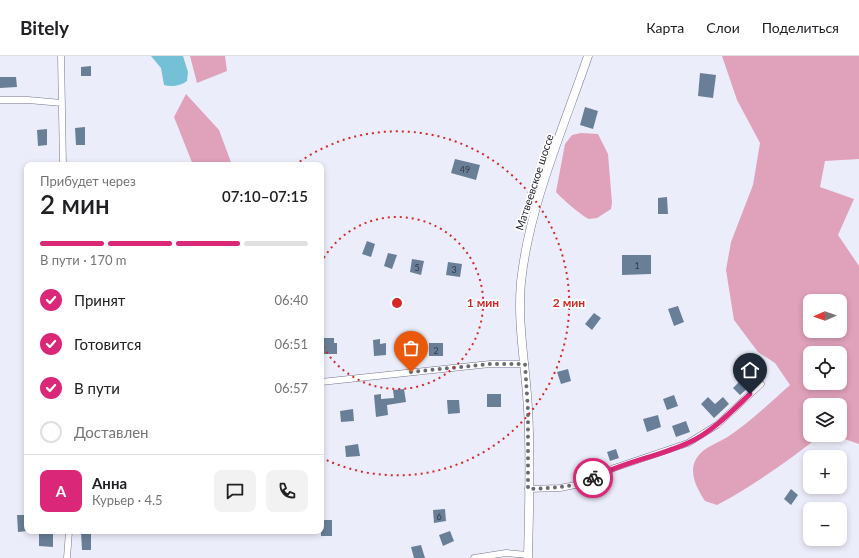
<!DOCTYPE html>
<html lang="ru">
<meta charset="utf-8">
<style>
:root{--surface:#fff;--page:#f2f2f2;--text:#202124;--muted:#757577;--line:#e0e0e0;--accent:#db2777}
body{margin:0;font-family:Lato,sans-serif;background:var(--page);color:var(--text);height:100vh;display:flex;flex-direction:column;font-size:15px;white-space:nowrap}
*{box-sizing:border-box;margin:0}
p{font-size:13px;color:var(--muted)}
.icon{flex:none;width:22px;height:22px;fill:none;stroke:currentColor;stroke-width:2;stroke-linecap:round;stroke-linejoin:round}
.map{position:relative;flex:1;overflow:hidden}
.panel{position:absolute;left:24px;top:106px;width:300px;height:372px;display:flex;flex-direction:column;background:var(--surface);border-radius:8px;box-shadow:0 2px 6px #0003}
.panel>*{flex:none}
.needle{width:26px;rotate:268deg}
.fabs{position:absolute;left:803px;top:238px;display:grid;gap:8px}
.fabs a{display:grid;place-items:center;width:44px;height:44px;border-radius:8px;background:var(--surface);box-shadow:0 2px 6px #0003;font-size:20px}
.pin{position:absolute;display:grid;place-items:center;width:34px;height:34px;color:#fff;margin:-41px -17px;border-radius:50% 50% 50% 0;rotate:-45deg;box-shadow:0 0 4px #0007}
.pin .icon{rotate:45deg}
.courier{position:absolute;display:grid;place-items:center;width:40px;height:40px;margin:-20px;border:3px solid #db2777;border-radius:50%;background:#fff;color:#222;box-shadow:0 1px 5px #0007}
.headline em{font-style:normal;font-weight:600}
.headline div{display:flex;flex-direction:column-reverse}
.headline{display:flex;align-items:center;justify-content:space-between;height:68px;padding:0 16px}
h1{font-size:26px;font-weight:600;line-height:30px}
.bar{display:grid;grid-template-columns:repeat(4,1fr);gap:6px 4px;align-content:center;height:48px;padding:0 16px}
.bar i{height:5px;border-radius:3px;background:var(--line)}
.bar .on{background:var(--accent)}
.bar p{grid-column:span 4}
.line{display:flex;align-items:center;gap:10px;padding:0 16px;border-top:1px solid var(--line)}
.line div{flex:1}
.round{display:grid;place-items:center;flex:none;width:42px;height:42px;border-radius:8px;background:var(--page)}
ol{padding:0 16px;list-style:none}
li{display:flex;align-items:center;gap:12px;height:44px}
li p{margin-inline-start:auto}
li .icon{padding:4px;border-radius:50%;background:var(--accent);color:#fff;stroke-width:4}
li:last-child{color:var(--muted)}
li i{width:22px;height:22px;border:2px solid var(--line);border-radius:50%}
header{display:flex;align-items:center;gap:24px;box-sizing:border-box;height:56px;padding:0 20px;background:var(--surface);border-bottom:1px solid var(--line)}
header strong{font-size:19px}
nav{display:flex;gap:22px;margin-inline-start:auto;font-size:14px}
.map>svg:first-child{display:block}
</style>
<header>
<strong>Bitely</strong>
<nav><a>Карта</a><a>Слои</a><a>Поделиться</a></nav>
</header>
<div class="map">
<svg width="859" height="502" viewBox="0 0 859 502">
<rect width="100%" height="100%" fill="#ecedfa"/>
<path fill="#e0a1bb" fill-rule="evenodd" d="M190 0H225L227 15 197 27Z
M722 0H859V103L825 105 820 131 854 143 838 179 859 210V388L833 379H840V349H810V379H821C788 405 754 429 717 449L705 445C698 434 689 419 695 405 702 391 717 388 729 380 750 366 771 346 790 329L775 307 758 296 734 264 726 214 731 186 753 129 760 87 737 44ZM810 245H840V275H810ZM810 297H840V327H810Z
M186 38 219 74 232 109H193L174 61Z
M581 77 598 78 608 98 612 147 611 153 597 162 589 163C582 160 561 142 556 136L565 88 572 79Z"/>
<path fill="#74c1d7" d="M151 0H183L188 16 187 25C181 30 171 31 164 29L161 12Z"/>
<path fill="#697f97" d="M91 10V20H81V11Z
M700 17 716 19 713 42 698 40Z
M0 21H16L17 31 0 32Z
M585 51 598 55 593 73 580 69Z
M85 71V89H76L75 72Z
M47 73V89L38 90 37 74Z
M455 103 480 109 476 124 451 117Z
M667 141 668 158H658V142Z
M367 185 375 188 371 201 362 198Z
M388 197 397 199 392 213 384 210Z
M622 199H651V218L622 219Z
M412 203 424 205 421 219 410 216Z
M448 206 462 208 460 221 446 219Z
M678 250 684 266 674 270 668 253Z
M594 257 601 262 592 274 585 268Z
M321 282H334V287H337V298H321Z
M380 283V288L386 287V299L374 300 373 284Z
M429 287H443V300H429Z
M404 289H417V300H404Z
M568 313 571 325 561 328 557 316Z
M743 322 750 330 740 339 733 332Z
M404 333 406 346 387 349 388 359 376 361 374 339 381 338V343L394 342 393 334Z
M487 338H501V351H487Z
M674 339 678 350 667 354 663 343Z
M708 341 715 348 723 341 729 348 714 362 701 348Z
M447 344H459L460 357 448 358Z
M353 353 354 365 341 366 340 355Z
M658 359 661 371 647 376 643 363Z
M686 365 690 376 676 381 672 370Z
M358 388 360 400 346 401 345 390Z
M616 393 619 402 610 405 607 396Z
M791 433 798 439 791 449 784 443Z
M445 453 446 465 434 467 433 454Z
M17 459H27V475L18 476Z
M321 464H332V480H321Z
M81 475H91V494H82Z
M450 475 454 485 443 490 439 479Z
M39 477H53V491L39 490Z
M421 489 425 502H414L411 491Z"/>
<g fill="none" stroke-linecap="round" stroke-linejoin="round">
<g stroke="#757593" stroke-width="7">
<path id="minor" d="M61 0 63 109
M0 44H28L62 47
M321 326 490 308H525
M528 433 560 432 580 428 614 412 688 387 717 369 761 328
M67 502 69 475
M474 502 506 497 528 499"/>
</g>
<g stroke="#757593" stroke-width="9">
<path id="secondary" d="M528 502C529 453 531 402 528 353 526 312 517 268 521 226 529 150 563 73 588 0"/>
</g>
<use href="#minor" stroke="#fff" stroke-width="6"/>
<use href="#secondary" stroke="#fff" stroke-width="8"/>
</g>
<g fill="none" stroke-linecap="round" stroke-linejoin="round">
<path stroke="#696a76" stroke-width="4" stroke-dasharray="0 7.2" d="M411 316 490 308H525L528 355V433C551 432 572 432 593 422"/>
<path stroke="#db2777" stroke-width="5" d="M593 422C623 406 657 401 688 387 712 376 731 356 750 338"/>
</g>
<g fill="none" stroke="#d62828" stroke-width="2" stroke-dasharray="2 4">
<path d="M321 207A86 86 0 1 1 321 287"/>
<path d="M295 109A172 172 0 1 1 322 402"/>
</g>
<g text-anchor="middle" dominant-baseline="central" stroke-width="3.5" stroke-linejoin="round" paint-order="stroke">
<g font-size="9" fill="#343a49">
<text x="465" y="113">49</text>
<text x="637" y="209">1</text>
<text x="417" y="211">5</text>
<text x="454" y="213">3</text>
<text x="436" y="294">2</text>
<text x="439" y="460">6</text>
</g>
<g font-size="11" fill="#23232f" stroke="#fff">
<text transform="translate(534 126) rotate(-72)">Матвеевское шоссе</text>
</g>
</g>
<circle cx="397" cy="247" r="6" fill="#d62828" stroke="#fff" stroke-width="2"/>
<g font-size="12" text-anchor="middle" font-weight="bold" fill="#d62828" stroke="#fff" stroke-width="3.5" stroke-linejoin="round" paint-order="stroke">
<text x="483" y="251">1 мин</text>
<text x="569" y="251">2 мин</text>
</g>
</svg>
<div class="fabs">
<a><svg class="needle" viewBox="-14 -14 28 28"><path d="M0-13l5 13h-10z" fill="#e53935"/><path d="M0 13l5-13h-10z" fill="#757577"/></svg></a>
<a><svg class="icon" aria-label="locate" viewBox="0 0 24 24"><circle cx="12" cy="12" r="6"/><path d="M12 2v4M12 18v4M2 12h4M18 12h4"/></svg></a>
<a><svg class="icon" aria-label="layers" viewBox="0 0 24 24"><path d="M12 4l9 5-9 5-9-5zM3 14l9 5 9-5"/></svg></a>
<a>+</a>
<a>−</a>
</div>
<div class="pin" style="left:411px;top:316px;background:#ea580c"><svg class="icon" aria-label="bag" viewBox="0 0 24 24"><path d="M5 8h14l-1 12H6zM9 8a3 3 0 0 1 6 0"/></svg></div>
<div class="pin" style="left:750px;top:338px;background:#1f2937"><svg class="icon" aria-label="home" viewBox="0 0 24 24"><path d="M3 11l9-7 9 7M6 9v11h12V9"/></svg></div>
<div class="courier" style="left:593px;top:422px"><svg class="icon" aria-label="bike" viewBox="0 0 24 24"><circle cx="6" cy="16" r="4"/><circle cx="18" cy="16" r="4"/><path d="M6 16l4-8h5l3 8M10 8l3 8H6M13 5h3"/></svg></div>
<section class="panel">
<div class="headline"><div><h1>2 мин</h1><p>Прибудет через</p></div><em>07:10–07:15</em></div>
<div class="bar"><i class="on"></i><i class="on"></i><i class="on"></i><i></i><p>В пути · 170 m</p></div>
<ol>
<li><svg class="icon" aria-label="check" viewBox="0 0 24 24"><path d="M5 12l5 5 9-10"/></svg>Принят<p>06:40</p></li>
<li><svg class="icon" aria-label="check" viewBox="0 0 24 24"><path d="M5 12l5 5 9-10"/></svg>Готовится<p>06:51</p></li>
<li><svg class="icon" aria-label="check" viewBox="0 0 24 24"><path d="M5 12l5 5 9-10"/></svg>В пути<p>06:57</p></li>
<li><i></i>Доставлен</li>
</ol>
<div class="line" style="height:72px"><b class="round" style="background:var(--accent);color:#fff">А</b><div><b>Анна</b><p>Курьер · 4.5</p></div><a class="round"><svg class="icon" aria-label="chat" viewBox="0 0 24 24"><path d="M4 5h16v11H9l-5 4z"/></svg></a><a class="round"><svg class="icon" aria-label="phone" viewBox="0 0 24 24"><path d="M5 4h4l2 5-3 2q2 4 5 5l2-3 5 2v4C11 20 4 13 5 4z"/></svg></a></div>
</section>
</div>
